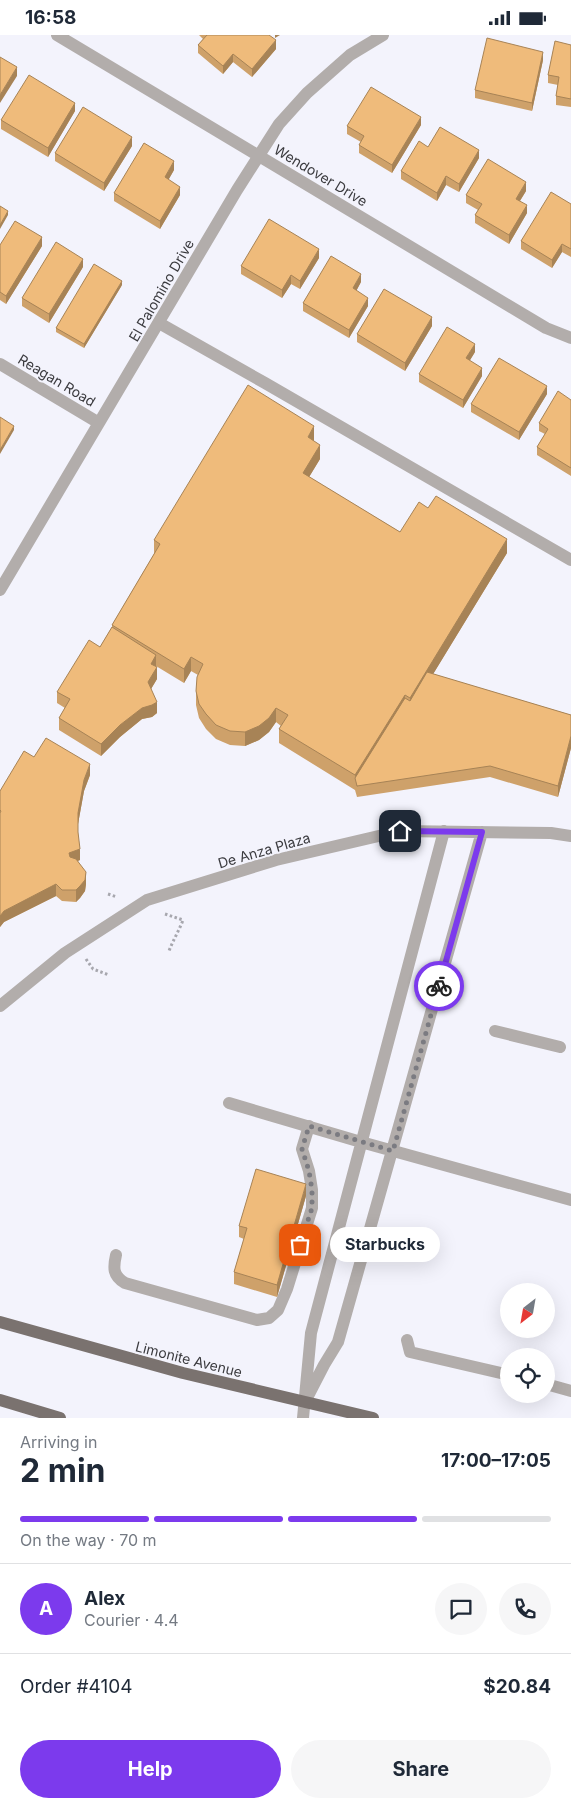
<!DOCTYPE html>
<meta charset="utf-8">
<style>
:root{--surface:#fff;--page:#f6f6f7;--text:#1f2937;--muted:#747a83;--line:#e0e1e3;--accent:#7c3aed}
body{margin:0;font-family:Inter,sans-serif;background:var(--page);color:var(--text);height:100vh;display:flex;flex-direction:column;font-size:19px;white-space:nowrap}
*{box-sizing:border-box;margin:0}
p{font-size:16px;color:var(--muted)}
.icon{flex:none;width:28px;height:28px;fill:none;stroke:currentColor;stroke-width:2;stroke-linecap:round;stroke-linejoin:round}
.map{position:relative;height:1383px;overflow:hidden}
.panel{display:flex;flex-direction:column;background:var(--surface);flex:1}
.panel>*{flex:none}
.needle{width:32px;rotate:211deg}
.fabs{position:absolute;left:500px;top:1248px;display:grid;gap:10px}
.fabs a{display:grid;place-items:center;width:55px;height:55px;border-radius:50%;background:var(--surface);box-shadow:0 5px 20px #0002;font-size:25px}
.pin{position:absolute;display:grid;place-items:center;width:42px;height:42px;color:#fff;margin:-21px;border-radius:10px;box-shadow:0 2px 8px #0006}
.courier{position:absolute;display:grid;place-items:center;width:50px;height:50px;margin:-25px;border:4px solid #7c3aed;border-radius:50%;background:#fff;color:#222;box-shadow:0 1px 6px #0007}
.bubble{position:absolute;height:35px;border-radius:18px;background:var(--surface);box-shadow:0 5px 20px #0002;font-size:16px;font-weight:700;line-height:35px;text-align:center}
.overview em{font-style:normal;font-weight:700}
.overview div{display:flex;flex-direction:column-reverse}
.overview{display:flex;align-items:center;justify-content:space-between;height:85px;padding:0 20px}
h1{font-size:32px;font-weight:700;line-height:38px}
.bar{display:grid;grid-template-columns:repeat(4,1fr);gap:8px 5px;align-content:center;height:60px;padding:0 20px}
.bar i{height:6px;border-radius:4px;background:var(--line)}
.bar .selected{background:var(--accent)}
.bar p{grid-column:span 4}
.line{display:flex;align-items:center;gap:12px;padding:0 20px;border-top:1px solid var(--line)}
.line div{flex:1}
.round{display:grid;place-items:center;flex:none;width:52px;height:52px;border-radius:26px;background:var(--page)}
.action{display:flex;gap:10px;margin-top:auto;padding:10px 20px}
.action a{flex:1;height:58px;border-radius:30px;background:var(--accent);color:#fff;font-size:20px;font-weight:700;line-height:58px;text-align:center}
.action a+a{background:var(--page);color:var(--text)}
.status{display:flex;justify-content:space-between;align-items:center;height:35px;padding:0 25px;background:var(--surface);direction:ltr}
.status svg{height:14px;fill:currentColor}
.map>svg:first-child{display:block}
</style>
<div class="status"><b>16:58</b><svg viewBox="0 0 49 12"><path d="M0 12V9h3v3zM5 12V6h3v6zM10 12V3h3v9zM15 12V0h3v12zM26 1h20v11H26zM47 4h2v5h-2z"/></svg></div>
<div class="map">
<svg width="571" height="1383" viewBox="0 0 571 1383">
<rect width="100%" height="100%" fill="#f3f3fc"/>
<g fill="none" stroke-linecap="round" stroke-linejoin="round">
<path stroke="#a7a7ae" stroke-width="3" stroke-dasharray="2.5 2.5" stroke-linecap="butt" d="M108 859 117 862
M165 879 183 885C179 896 173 905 169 916
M86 924 93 934 109 940"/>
<path stroke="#b2adab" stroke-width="12" d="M159 288 265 348 571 525
M0 971 65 918 147 865 276 825 400 796 551 798 571 801
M495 996 560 1012
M229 1068 361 1107 571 1165
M116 1220C113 1233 113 1241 125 1248L257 1285 269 1283 278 1275 287 1254 312 1173V1155L309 1136 302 1114 309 1091
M407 1305 410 1317 509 1340
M546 1349 571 1356
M308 1361 324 1330 338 1307 482 797
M303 1383 311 1298 444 796"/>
<path stroke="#b2adab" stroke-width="12" d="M57 0 546 293 571 303
M0 329 99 388
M0 555 237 155 279 89 307 58 350 20 383 0"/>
<path stroke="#7a726f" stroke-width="12" d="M0 1287 183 1338 373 1383
M0 1365 60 1383"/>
</g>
<path fill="#cea16a" d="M199 0H269L276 14 252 42 233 27 223 39 198 18V10L203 4Z
M571 10V72L556 70V61L558 50 548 48V40Z
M543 25 532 76 475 63V55Z
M75 76 48 122 1 94V85Z
M421 90 392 138 359 118V110L361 107 347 99V91Z
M132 111 104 156 55 126V118Z
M428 112 479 123 459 157 446 150 437 166 401 144V136Z
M174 135 168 145 180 160 160 194 114 166V158Z
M526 156 520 166 527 178 509 209 475 188V180L478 175 466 168V160Z
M571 169V222L562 217 552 233 521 214V206Z
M0 210 42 211 6 269 0 265Z
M319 223 300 254 291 249 282 263 241 239V231Z
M83 232 49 288 22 271V263Z
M361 247 356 256 368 271 349 303 303 276V268Z
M122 250 84 313 56 297V293Z
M432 291 405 336 357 307V299Z
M475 317 469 326 482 341 463 373 419 347V339Z
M547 359 519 405 471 377V369Z
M571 365V441L537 420V412L545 399 539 396V388Z
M314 405V406L320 424 309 442 400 497 428 473 507 518 433 639 571 680V713L558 762 490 742 357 762 355 755 279 708V694L281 691 276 687 269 697 259 705 245 711 230 710 216 704 206 694 199 683 196 670V656L198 640 191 636 184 648 156 631 157 644 151 654 157 678 152 682 142 684 120 702 101 721 59 695V683L65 673 57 668V657L100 612 112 592V590L154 519V505Z
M34 722 90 740 84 756 78 789V799L80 825 78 826 86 849 85 856 80 863 76 867 62 866 56 861 4 887 0 892V756Z
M306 1161 277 1262 234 1249V1237L244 1204 239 1202V1191Z"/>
<path fill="#a78356" d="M275 0H280L275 3Z
M276 5V14L252 42V34Z
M543 17V25L532 76V68Z
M233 19V27L223 39V31Z
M17 32V41L0 68V60Z
M75 68V76L48 122V113Z
M421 82V90L392 138V130Z
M132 102V111L104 156V148Z
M479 115V123L459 157V149Z
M174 126V135L165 151V142Z
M446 141V150L437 166V158Z
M526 147V156L516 172V164Z
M180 152V160L160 194V186Z
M527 170V178L509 209V200Z
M8 176V180L0 194V190Z
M42 202V211L6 269V261Z
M562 209V217L552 233V225Z
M319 214V223L300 254V246Z
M83 224V232L49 288V279Z
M361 239V247L353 262V253Z
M291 240V249L282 263V255Z
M122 246V250L84 313V309Z
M368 263V271L349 303V295Z
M432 282V291L405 336V328Z
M475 309V317L466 332V323Z
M482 333V341L463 373V365Z
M547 351V359L519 405V397Z
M14 391V395L0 419V415Z
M314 391V405L308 417V402Z
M320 410V424L303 452V438Z
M507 504V518L410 677V663Z
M156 620V631L151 640V629Z
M191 622V636L184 648V634Z
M157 632V644L148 659V647Z
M405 660V674L357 752 355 740Z
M157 667V678L152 682 142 684 120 702 101 721V709L120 690 142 673Z
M276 673V687L269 697 259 705 245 711V697Z
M571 701V713L558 762V751Z
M90 729V740L84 756 78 789V778L84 745Z
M80 814V825L69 829V818Z
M86 837V849L85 856 80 863 76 867V855Z
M56 849V861L4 887 0 892V881L4 876Z
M306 1149V1161L277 1262V1250Z"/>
<path fill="#efbb7b" stroke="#a78356" d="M207 0H269L276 5 252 34 233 19 223 31 198 10Z
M487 3 543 17 532 68 475 55Z
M555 6 571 10V64L556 61 559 42 548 40Z
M0 22 17 32 0 60Z
M29 40 75 68 48 113 1 85Z
M371 52 421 82 392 130 359 110 364 101 347 91Z
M83 72 132 102 104 148 55 118Z
M440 92 479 115 459 149 446 141 437 158 401 136 419 106 428 112Z
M144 108 174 126 165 142 180 152 160 186 114 158Z
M488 124 526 147 516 164 527 170 509 200 475 180 482 169 466 160Z
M551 157 571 169V214L562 209 552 225 521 206Z
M0 171 8 176 0 190Z
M269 184 319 214 300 246 291 240 282 255 241 231Z
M15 186 42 202 6 261 0 257V210Z
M56 207 83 224 49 279 22 263Z
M331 221 361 239 353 253 368 263 349 295 303 268Z
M94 229 122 246 84 309 56 293Z
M384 254 432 282 405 328 357 299Z
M447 292 475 309 466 323 482 333 463 365 419 339Z
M499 323 547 351 519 397 471 369Z
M248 350 314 391 308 402 320 410 303 438 400 497 419 467 428 473 436 461 507 504 410 663 405 660 355 740 279 694 288 680 276 673 269 683 259 691 245 697 230 696 216 690 206 679 199 669 196 656 197 642 203 629 191 622 184 634 112 590 160 509 154 505Z
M558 356 571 365V433L537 412 548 394 539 388Z
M0 382 14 391 0 415Z
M112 592 156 620 151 629 157 632 148 647 157 667 152 670 142 673 120 690 101 709 59 683 70 664 57 657 89 605 100 612Z
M427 637 571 680V701L558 751 490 731 357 751 355 743 405 663 410 666Z
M46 703 90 729 84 745 78 778V797L80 814 69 818 70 822 76 824 86 837 85 845 80 851 76 855H62L56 849 4 876 0 881V778L1 776 0 775V756L24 716 34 722Z
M256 1134 306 1149 277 1250 234 1237 247 1193 239 1191Z"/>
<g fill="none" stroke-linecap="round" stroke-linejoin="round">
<path stroke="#7b7b81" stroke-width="5" stroke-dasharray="0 9" d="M300 1210 312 1173V1155L309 1136 302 1114 309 1091 393 1116 439 951"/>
<path stroke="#7c3aed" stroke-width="6" d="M400 796 482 797 439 951"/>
</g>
<g text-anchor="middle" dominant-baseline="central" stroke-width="4" stroke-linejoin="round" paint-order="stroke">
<g font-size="14" fill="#3b3b3f" stroke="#f3f3fc">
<text transform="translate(321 140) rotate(31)">Wendover Drive</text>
<text transform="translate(161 255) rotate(-60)">El Palomino Drive</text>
<text transform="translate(57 345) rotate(31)">Reagan Road</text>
<text transform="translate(264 815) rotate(-16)">De Anza Plaza</text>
<text transform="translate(189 1324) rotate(14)">Limonite Avenue</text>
</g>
</g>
</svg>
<div class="fabs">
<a><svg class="needle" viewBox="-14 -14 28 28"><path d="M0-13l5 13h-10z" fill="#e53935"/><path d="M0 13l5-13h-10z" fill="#747a83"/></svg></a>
<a><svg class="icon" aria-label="locate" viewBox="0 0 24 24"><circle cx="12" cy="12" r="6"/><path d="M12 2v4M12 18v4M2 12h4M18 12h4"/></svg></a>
</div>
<div class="pin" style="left:300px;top:1210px;background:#ea580c"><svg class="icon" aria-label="bag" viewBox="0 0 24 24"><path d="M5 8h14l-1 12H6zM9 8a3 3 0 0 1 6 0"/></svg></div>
<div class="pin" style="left:400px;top:796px;background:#1f2937"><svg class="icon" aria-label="home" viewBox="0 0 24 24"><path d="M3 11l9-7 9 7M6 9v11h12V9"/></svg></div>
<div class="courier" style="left:439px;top:951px"><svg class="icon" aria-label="bike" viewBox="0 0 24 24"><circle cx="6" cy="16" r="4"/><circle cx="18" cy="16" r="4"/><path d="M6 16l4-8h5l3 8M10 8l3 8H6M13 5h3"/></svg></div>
<div class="bubble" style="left:330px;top:1192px;width:110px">Starbucks</div>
</div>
<section class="panel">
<div class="overview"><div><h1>2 min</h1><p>Arriving in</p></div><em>17:00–17:05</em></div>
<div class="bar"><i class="selected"></i><i class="selected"></i><i class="selected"></i><i></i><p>On the way · 70 m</p></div>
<div class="line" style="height:90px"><b class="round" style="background:var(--accent);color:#fff">A</b><div><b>Alex</b><p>Courier · 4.4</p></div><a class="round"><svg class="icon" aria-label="chat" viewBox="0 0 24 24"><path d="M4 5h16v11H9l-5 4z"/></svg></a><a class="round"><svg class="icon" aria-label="phone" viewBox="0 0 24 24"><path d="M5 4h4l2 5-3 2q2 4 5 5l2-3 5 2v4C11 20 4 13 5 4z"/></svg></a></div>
<div class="line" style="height:65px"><div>Order #4104</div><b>$20.84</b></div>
<div class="action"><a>Help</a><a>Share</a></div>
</section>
